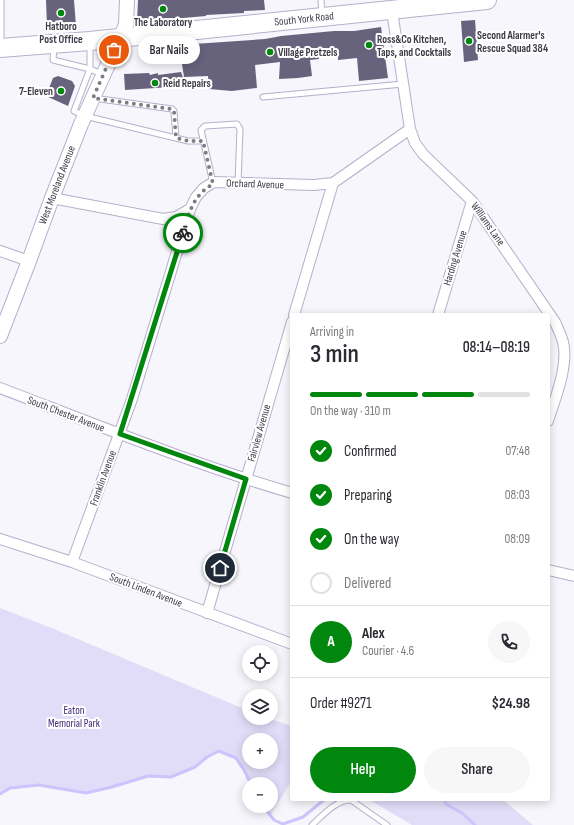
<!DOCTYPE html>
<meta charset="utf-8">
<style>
:root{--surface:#fff;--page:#f7f7f7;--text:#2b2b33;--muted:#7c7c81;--line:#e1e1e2;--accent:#01870d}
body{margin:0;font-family:"Sofia Sans Condensed",sans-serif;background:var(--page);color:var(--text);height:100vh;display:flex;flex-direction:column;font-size:15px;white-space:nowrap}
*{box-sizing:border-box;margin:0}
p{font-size:13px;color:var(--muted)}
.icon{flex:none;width:22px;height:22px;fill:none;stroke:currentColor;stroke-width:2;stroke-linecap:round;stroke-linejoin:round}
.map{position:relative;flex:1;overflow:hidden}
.side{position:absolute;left:290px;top:313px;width:260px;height:488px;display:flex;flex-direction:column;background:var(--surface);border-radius:4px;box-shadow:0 2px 10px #0003}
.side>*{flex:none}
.buttons{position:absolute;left:242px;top:645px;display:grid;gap:8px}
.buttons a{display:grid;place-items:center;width:36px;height:36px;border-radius:50%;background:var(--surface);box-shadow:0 2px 10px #0003;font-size:20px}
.pin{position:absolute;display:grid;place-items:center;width:34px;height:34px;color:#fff;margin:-17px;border:2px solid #fff;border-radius:50%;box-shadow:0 1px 4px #0007}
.courier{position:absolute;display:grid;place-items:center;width:40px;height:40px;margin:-20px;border:3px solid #01870d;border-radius:50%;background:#fff;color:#222;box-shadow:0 1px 5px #0007}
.bubble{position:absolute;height:28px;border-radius:14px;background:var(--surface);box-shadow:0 2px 10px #0003;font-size:13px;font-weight:600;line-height:28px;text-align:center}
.head em{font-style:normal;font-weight:600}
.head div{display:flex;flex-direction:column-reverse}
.head{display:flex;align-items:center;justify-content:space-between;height:68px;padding:0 20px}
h1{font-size:26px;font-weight:600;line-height:30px}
.bar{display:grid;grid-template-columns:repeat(4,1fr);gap:6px 4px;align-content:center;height:48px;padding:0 20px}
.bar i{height:5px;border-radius:3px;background:var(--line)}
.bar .current{background:var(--accent)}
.bar p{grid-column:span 4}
.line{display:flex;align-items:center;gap:10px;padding:0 20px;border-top:1px solid var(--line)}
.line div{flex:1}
.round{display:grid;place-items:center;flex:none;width:42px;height:42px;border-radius:21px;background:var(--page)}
ol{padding:0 20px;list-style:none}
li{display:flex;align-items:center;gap:12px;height:44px}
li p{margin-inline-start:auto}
li .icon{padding:4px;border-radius:50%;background:var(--accent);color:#fff;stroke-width:4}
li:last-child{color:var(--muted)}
li i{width:22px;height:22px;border:2px solid var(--line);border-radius:50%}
.primary-button{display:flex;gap:8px;margin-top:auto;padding:8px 20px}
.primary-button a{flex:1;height:46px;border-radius:24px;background:var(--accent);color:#fff;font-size:16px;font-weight:600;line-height:46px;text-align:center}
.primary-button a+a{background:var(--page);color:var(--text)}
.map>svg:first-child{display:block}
</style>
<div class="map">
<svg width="574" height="825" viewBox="0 0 574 825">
<rect width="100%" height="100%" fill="#f7f6fc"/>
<path fill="#e1ddf9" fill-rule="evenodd" d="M0 608 54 629 249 711V718H267L292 726V780L270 816 263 806H271V784H251L244 770 236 758 219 751 207 757 195 767 171 777 148 776 112 787 86 793 39 785 10 788 0 794ZM249 740H271V762H249Z
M368 799H502L533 825H412Z"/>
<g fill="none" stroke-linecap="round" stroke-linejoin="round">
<path stroke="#cec3fc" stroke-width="3" d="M0 794 10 788 39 785 86 793 112 787 148 776 171 777 195 767 207 757 219 751 236 758 244 770 251 784
M445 799 446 804 462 813 475 825
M263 806 274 820 283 824 303 817 325 799"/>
</g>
<path fill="#68637d" d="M46 0H74L76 26 47 27Z
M138 0H264L265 10 244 11V13L206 15V16L137 22Z
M475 20 478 60 464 62 461 21Z
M381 27 388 78 359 81 357 58 338 60V55L319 57V59L310 60 312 76 298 78 279 79 280 62 255 65 257 88 232 91 209 89 208 76 184 77 179 45 265 39 281 36 334 31H354Z
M181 72 186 86 125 90 124 74 149 73 150 75 158 73V75Z
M58 76 72 81 75 86 68 106 46 96 53 78Z"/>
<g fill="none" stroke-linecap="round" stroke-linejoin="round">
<g stroke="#b4b0cc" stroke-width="7">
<path id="lane" d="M321 0 322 14
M90 44V69L74 111 85 116 188 141H203
M1 45V0
M54 47 53 60 90 69 102 74
M263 97 403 84
M93 98 172 109 174 111 176 138
M213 183 201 130 205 126 237 124 240 129 238 183
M312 825C323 815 336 800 351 800L387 825"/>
</g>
<g stroke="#b4b0cc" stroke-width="12">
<path id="street" d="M392 11 410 129 415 143 423 154 472 201 555 322C558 329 561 335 563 342 569 366 555 398 548 421
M52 198 163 219 176 217 190 209 196 197 204 188 214 182 314 185 333 183 410 129
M0 251 29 261
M294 315 333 183
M438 315 472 201
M0 388C97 425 193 464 292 493
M0 539 72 562 292 644
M72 562 132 399 190 209
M548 570 574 576
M207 613 292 322"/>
</g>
<g stroke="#b4b0cc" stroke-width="16">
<path id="secondary" d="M0 336 29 261 52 198 81 124 126 25 127 0"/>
</g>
<g stroke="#b4b0cc" stroke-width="20">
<path id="highway" d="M0 48 90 41 487 0"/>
</g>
<use href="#lane" stroke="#fff" stroke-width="5"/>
<use href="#street" stroke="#fff" stroke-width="10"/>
<use href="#secondary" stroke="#fff" stroke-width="14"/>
<use href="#highway" stroke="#fff" stroke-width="18"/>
</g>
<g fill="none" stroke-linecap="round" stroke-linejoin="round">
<path stroke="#7e7c86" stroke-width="4" stroke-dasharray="0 7.2" d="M114 50 93 98 172 109 174 111 176 138 188 141H203L213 184C193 195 189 213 183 233"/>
<path stroke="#01870d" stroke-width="5" d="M183 233 120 434 246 479 220 568"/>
</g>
<g fill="#01870d" stroke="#fff" stroke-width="1.5">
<circle cx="163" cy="9" r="4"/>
<circle cx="61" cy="13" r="4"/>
<circle cx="469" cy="41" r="4"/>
<circle cx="369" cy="45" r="4"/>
<circle cx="270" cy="52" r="4"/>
<circle cx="155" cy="83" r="4"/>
<circle cx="61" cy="91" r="4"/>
</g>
<g text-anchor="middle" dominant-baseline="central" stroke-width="4" stroke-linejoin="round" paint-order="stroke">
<g font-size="11" fill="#3d3b47" stroke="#fff">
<text transform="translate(304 19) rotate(-6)">South York Road</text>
<text transform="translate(255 184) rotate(2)">Orchard Avenue</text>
<text transform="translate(57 185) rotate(-69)">West Moreland Avenue</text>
<text transform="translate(488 224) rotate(55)">Williams Lane</text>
<text transform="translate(455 258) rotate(-73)">Harding Avenue</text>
<text transform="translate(66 414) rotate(21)">South Chester Avenue</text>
<text transform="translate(259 433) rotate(-74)">Fairview Avenue</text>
<text transform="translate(103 478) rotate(-70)">Franklin Avenue</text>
<text transform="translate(146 590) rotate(21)">South Linden Avenue</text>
</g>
<g font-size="11" font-weight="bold" fill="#3d3b47" stroke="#fff" text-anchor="start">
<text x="163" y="22" text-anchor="middle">The Laboratory</text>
<text x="61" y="26" text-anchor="middle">Hatboro<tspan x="61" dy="13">Post Office</tspan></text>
<text x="477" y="35">Second Alarmer's<tspan x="477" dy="13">Rescue Squad 384</tspan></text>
<text x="377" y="39">Ross&amp;Co Kitchen,<tspan x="377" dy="13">Taps, and Cocktails</tspan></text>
<text x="278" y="52">Village Pretzels</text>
<text x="163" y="83">Reid Repairs</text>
<text x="53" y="91" text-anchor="end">7-Eleven</text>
</g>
<g font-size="11" fill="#422a78" stroke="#fff">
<text x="74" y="710">Eaton<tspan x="74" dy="13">Memorial Park</tspan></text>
</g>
</g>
</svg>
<div class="buttons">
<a><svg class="icon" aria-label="locate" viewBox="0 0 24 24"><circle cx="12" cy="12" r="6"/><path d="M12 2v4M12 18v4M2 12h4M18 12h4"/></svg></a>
<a><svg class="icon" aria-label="layers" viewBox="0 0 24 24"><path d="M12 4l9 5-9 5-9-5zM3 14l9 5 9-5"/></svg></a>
<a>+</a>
<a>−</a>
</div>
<div class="pin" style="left:114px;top:50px;background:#ea580c"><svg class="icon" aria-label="bag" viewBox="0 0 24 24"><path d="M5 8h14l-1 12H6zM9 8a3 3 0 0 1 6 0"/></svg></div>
<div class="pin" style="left:220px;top:568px;background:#1f2937"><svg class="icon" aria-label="home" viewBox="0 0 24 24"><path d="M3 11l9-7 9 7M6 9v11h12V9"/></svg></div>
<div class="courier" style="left:183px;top:233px"><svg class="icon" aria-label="bike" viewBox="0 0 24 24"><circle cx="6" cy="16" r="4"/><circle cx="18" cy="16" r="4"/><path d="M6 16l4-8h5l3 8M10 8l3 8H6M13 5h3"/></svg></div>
<div class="bubble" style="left:138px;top:36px;width:62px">Bar Nails</div>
<section class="side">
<div class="head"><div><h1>3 min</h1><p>Arriving in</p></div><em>08:14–08:19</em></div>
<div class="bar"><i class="current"></i><i class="current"></i><i class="current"></i><i></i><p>On the way · 310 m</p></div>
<ol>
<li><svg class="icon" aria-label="check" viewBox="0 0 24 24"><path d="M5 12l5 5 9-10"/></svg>Confirmed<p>07:48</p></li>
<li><svg class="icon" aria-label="check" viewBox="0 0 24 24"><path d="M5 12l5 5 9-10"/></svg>Preparing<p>08:03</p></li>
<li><svg class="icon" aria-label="check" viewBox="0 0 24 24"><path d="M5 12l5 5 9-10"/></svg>On the way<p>08:09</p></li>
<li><i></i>Delivered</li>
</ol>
<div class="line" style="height:72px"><b class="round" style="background:var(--accent);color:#fff">A</b><div><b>Alex</b><p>Courier · 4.6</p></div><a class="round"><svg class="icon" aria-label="phone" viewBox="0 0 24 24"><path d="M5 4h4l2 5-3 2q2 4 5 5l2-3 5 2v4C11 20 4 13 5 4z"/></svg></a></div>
<div class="line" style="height:52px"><div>Order #9271</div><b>$24.98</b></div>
<div class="primary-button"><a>Help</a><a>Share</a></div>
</section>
</div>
